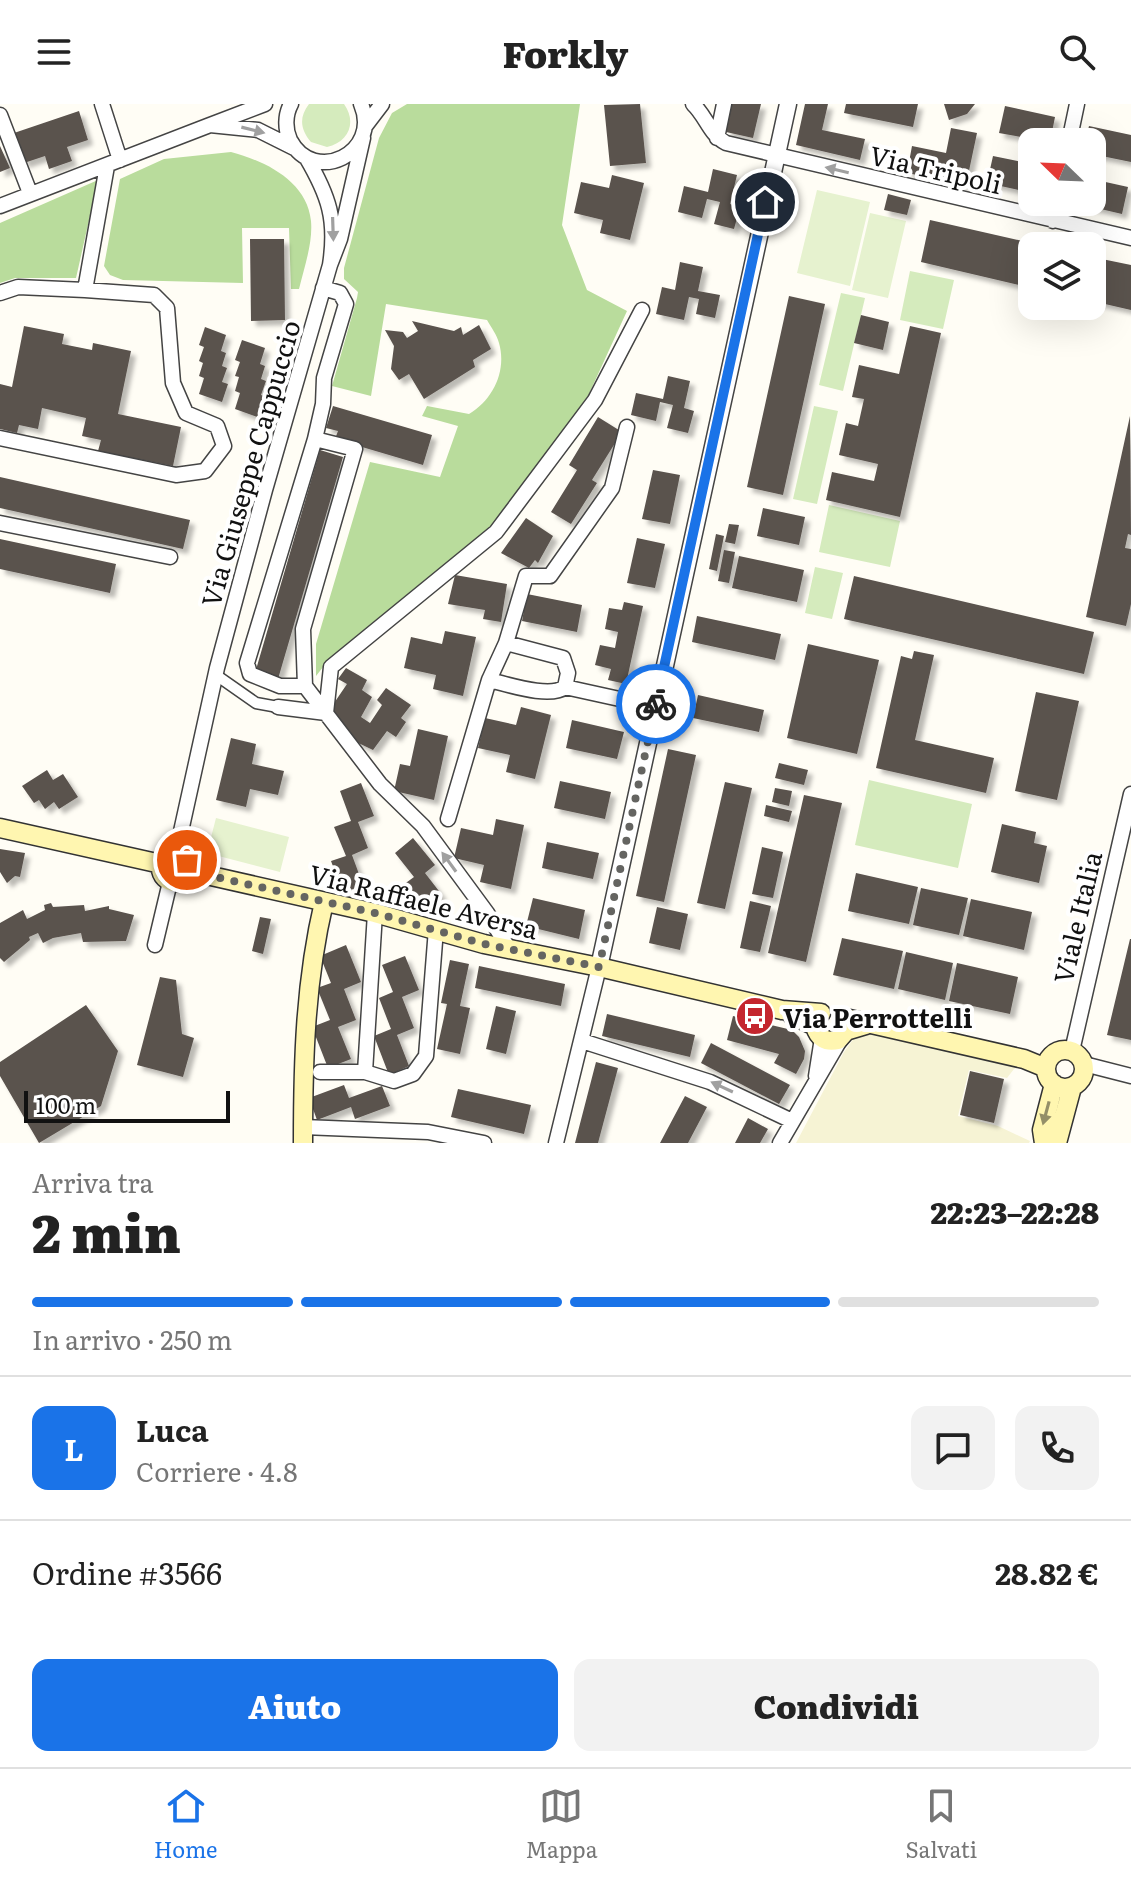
<!DOCTYPE html>
<html lang="it">
<meta charset="utf-8">
<style>
:root{--surface:#fff;--page:#f2f2f2;--text:#222;--muted:#767676;--line:#e0e0e0;--accent:#1a73e8}
body{margin:0;font-family:Literata,serif;background:var(--page);color:var(--text);height:100vh;display:flex;flex-direction:column;font-size:30px;white-space:nowrap}
*{box-sizing:border-box;margin:0}
p{font-size:26px;color:var(--muted)}
.icon{flex:none;width:44px;height:44px;fill:none;stroke:currentColor;stroke-width:2;stroke-linecap:round;stroke-linejoin:round}
.map{position:relative;height:1039px;overflow:hidden}
.drawer{display:flex;flex-direction:column;background:var(--surface);flex:1}
.drawer>*{flex:none}
.needle{width:52px;rotate:293deg}
.buttons{position:absolute;left:1018px;top:24px;display:grid;gap:16px}
.buttons a{display:grid;place-items:center;width:88px;height:88px;border-radius:16px;background:var(--surface);box-shadow:0 8px 32px #0002;font-size:40px}
.scale{position:absolute;left:24px;bottom:20px;width:206px;box-sizing:border-box;padding-left:8px;border:4px solid #111;border-top:0;font-size:22px;line-height:28px;white-space:nowrap;color:#111;-webkit-text-stroke:6px #fff;paint-order:stroke}
.pin{position:absolute;display:grid;place-items:center;width:68px;height:68px;color:#fff;margin:-34px;border:4px solid #fff;border-radius:50%;box-shadow:0 2px 8px #0007}
.courier{position:absolute;display:grid;place-items:center;width:80px;height:80px;margin:-40px;border:6px solid #1a73e8;border-radius:50%;background:#fff;color:#222;box-shadow:0 2px 10px #0007}
.head em{font-style:normal;font-weight:800}
.head div{display:flex;flex-direction:column-reverse}
.head{display:flex;align-items:center;justify-content:space-between;height:136px;padding:0 32px}
h1{font-size:52px;font-weight:800;line-height:60px}
.bar{display:grid;grid-template-columns:repeat(4,1fr);gap:12px 8px;align-content:center;height:96px;padding:0 32px}
.bar i{height:10px;border-radius:6px;background:var(--line)}
.bar .active{background:var(--accent)}
.bar p{grid-column:span 4}
.line{display:flex;align-items:center;gap:20px;padding:0 32px;border-top:2px solid var(--line)}
.line div{flex:1}
.round{display:grid;place-items:center;flex:none;width:84px;height:84px;border-radius:16px;background:var(--page)}
.primary-button{display:flex;gap:16px;margin-top:auto;padding:16px 32px}
.primary-button a{flex:1;height:92px;border-radius:16px;background:var(--accent);color:#fff;font-size:32px;font-weight:800;line-height:92px;text-align:center}
.primary-button a+a{background:var(--page);color:var(--text)}
header{display:flex;justify-content:space-between;align-items:center;height:104px;padding:0 32px;background:var(--surface);font-size:36px;font-weight:800}
.dock{display:flex;justify-content:space-around;align-items:center;height:112px;border-top:2px solid var(--line);background:var(--surface);font-size:22px;color:var(--muted)}
.dock a{display:grid;justify-items:center;gap:4px}
.dock .active{color:var(--accent)}
.map>svg:first-child{display:block}
</style>
<header><svg class="icon" aria-label="menu" viewBox="0 0 24 24"><path d="M4 6h16M4 12h16M4 18h16"/></svg>Forkly<svg class="icon" aria-label="search" viewBox="0 0 24 24"><circle cx="10" cy="10" r="6"/><path d="M15 15l6 6"/></svg></header>
<div class="map">
<svg width="1131" height="1039" viewBox="0 0 1131 1039">
<defs>
<filter id="shadow"><feDropShadow dx="5" dy="5" stdDeviation="2" flood-color="#0004"/></filter>
</defs>
<rect width="100%" height="100%" fill="#fffdf5"/>
<path fill="#f6f3d4" d="M879 928 1022 962 1014 965 1007 974 969 966 958 1012 998 1022 1030 1037 1029 1039H796L844 948 857 930Z"/>
<path fill="#d5ebbd" d="M309 0H344C357 18 349 38 327 43L311 38C300 25 299 13 309 0Z
M910 167 954 176 943 225 900 216Z
M841 189 865 194 843 287 819 281Z
M814 302 838 307 817 400 793 395Z
M829 401 900 417 890 463 819 448Z
M815 463 843 469 832 515 805 509Z
M869 676 972 700 958 764 855 741Z"/>
<path fill="#b9dc9c" d="M407 0H580L562 121 587 186 627 207 588 292 493 423 327 558 316 572V540L370 358 440 373 458 322 422 312 427 302 469 310C493 296 507 267 499 239 497 231 491 223 487 216L386 200 371 292 332 282 357 194 358 188 344 175V164L379 34 392 9Z
M231 48C265 57 307 77 311 117 313 139 304 164 299 185H291L289 124H242L243 179 123 176 110 171 104 162 120 75 164 55Z
M98 76 76 174H15L0 179V119Z"/>
<path fill="#e6f2cf" d="M817 86 870 98 850 182 797 169Z
M870 109 906 117 888 194 852 186Z
M216 714 289 733 280 768 207 749Z"/>
<path fill="#5a524d" filter="url(#shadow)" d="M640 0 646 59 610 62 604 1Z
M732 0H761L753 34 726 28Z
M805 0H828L822 26 865 35 860 56 796 41Z
M846 0H918L913 23 844 9Z
M944 0H975L967 10 949 16Z
M1005 2 1055 13 1050 38 999 29Z
M79 7 88 36 67 43 72 57 49 65 45 52 24 59 14 29Z
M1089 22 1131 31V58L1092 50V38H1085Z
M951 24 977 29 966 81 907 69 912 42 946 49Z
M0 42 10 64 0 68Z
M993 52 1032 60V89L987 79Z
M713 65 737 71 730 100 740 103 734 125 714 120 720 98 707 95 702 114 678 108 684 82 708 88Z
M612 71 644 79 630 136 600 129 603 116 574 109 581 78 609 84Z
M1092 75 1128 83 1122 110 1075 99 1092 98Z
M888 90 911 96 907 111 884 106Z
M930 116 1040 141 1032 142V184L921 158Z
M250 135H284L285 216 251 217Z
M1092 153 1131 161V206L1092 197Z
M680 158 703 163 698 187 720 191 715 214 696 210 699 195 689 193 684 216 656 210 662 183 675 186Z
M789 192 825 200 783 391 747 383Z
M861 211 889 218 883 246 854 239Z
M412 217 454 227 461 223 463 231 479 221 491 245 473 256 475 263 424 295 409 270 399 276 391 265 394 242 385 226 403 228 407 234 418 227Z
M24 222 64 230 62 240 92 246 93 239 131 247 118 310 181 323 173 362 98 347 101 336 82 332 86 314 77 312 42 304 38 325 19 321 17 329 0 325V280L12 283Z
M910 222 941 229 900 413 826 396 832 368 874 377 878 360 839 351 846 319 858 322 864 295 852 293 859 261 899 270Z
M205 223 226 231 221 247 226 249 222 262 227 264 222 278 228 280 222 298 199 290 204 274 199 272 203 259 199 257 204 243 199 241Z
M242 236 265 244 260 260 265 262 261 275 266 277 261 291 267 293 260 314 235 305 240 289 235 287 239 273 235 272 240 258 235 256Z
M668 272 690 277 684 304 694 307 688 329 667 324 673 301 660 298 656 317 631 311 636 289 663 295Z
M333 302 432 331 423 361 335 335 338 327 326 324Z
M1130 312 1131 431 1128 430 1125 444 1131 445V500L1126 522 1086 513Z
M598 313 622 328 592 376 597 379 571 420 551 408 577 366 569 361Z
M320 346 343 353 278 575 255 569Z
M653 366 680 371 670 420 642 415Z
M0 373 190 416 183 445 0 404Z
M763 404 805 413 799 441 757 432Z
M526 414 553 432 538 459 535 456 529 464 501 449Z
M729 420 739 421 735 440 725 438Z
M716 430 724 432 717 467 709 465Z
M637 434 665 440 655 484 627 479Z
M0 435 116 460 110 489 0 465Z
M724 446 735 448 729 479 718 477Z
M739 452 804 466 797 498 732 484Z
M455 471 507 480 501 518 483 515 485 506 448 500Z
M854 472 1094 528 1084 570 844 515Z
M527 490 582 501 577 528 522 517Z
M624 498 643 502 626 580 608 576 611 565 595 561 600 541 615 544 618 528 605 525 609 504 622 506Z
M697 512 781 530 775 556 692 538Z
M445 527 476 533 463 592 433 585 436 571 404 564 411 533 442 540Z
M808 540 879 556 857 650 787 634Z
M914 547 934 551 915 636 994 654 986 689 876 664 901 552 912 555Z
M346 564 367 576 362 586 372 593 361 613 370 619 382 601 377 596 386 584 411 601 401 614 406 618 396 633 387 627 373 646 350 635 330 605 347 580 338 575Z
M1036 588 1079 597 1057 696 1015 687Z
M698 591 764 606 759 628 693 614Z
M521 603 551 611 535 675 506 668 510 651 478 644 485 614 516 621Z
M572 616 624 628 617 655 566 644Z
M418 625 448 632 434 696 394 687 400 660 410 662Z
M231 634 256 640 252 660 284 667 278 691 250 685 246 703 216 696Z
M668 645 696 651 664 798 636 792Z
M779 659 808 666 804 681 775 674Z
M47 666 53 676 63 670 78 693 59 705 54 698 45 705 39 696 34 699 22 682Z
M560 677 611 688 605 715 554 704Z
M725 678 752 684 725 805 697 799Z
M361 679 374 712 358 718 368 744 352 751 363 781 343 789 331 757 346 752 334 723 351 717 340 687Z
M775 684 792 687 789 702 772 698Z
M804 691 842 699 806 858 768 849Z
M766 701 792 707 789 718 764 712Z
M496 715 524 721 511 785 480 778 484 761 454 754 461 724 493 731Z
M1002 720 1036 728 1034 739 1047 742 1039 779 991 768Z
M413 734 435 761 425 769 442 791 423 806 403 781 414 773 395 749Z
M547 738 599 749 593 775 542 764Z
M762 743 783 748 773 794 752 790Z
M0 745 25 749 20 773 15 772 7 779 0 768Z
M856 769 918 783 909 820 848 807Z
M921 784 968 794 959 831 913 821Z
M533 794 585 806 579 835 526 822Z
M971 795 1032 808 1024 846 963 832Z
M750 797 771 802 760 848 740 844Z
M51 799 53 803 84 801 85 807 109 802V805L134 811 126 837 83 838 81 829 53 834 43 839 38 829 29 833 30 836 4 858 0 854V819L23 806 27 815 45 806 44 801Z
M657 803 688 810 680 846 649 839Z
M260 813 271 815 263 850 252 847Z
M842 834 903 847 894 885 833 871Z
M1130 835H1131V936L1107 931Z
M346 841 361 878 344 885 356 916 338 923 351 955 328 964 312 923 330 916 317 884 331 879 320 852Z
M906 848 953 859 945 896 898 885Z
M405 852 419 886 402 893 414 924 397 931 409 962 389 971 374 932 391 925 379 894 393 888 382 861Z
M450 856 469 860 460 902 470 904 460 950 437 945 447 900 441 899Z
M957 859 1018 873 1010 910 949 897Z
M479 862 565 880 561 902 475 884Z
M160 873 176 876 182 930 194 934 183 973 137 961Z
M86 901 118 947 101 1002 39 1039 0 972V958Z
M496 902 516 907 506 950 486 945Z
M607 910 695 931 690 953 602 932Z
M733 912 792 926 799 933 805 947 804 955 796 970 774 959 779 950 727 936Z
M711 939 790 981 779 1000 701 959Z
M596 958 618 964 598 1039H575Z
M970 967 1004 975 994 1019 960 1011Z
M344 981 349 994 382 982 390 1002 355 1015 351 1003 317 1016 309 994Z
M458 985 531 1001 524 1030 451 1013Z
M685 992 707 1003 688 1039H660Z
M748 1014 768 1025 760 1039H735Z"/>
<g fill="none" stroke-linecap="round" stroke-linejoin="round">
<g stroke="#444" stroke-width="13">
<path id="pedestrian" d="M216 571 256 599 278 603"/>
</g>
<g stroke="#444" stroke-width="17">
<path id="minor" d="M102 0 120 56
M265 0 210 21 258 26 294 44
M291 0C285 11 285 25 290 36 314 82 382 49 361 0
M693 0C706 12 710 31 726 39L1131 134
M0 11 30 89
M366 21 382 0
M717 34 724 0
M1069 38 1077 0
M306 53C329 92 337 116 330 161L340 135 363 34
M0 102 210 21
M1053 117 1057 98
M0 189 18 183 85 186 107 62
M0 334 176 371 205 367 224 342 217 322 186 309 173 279 167 204 154 191 85 186
M315 335 355 345 303 525 305 582H280L250 570 247 559Z
M315 335 323 300 324 274 346 200 340 189 323 184
M0 419 170 453
M506 539 526 472H550L612 384 627 323
M305 582 380 680 423 722 487 809 509 845
M565 583 568 569 563 554 506 539 489 576C507 580 550 595 565 583L656 603
M278 603 326 609
M326 609 331 563 496 428 595 296 642 206
M448 715 489 576
M176 750 217 564 265 386 330 161
M155 841 170 778
M582 937 710 978 792 1017
M1072 947 1131 690
M1084 960 1131 972
M320 968H365L375 809
M365 968 394 977 413 970 426 952 436 825
M816 972 822 934
M303 1023 428 1028 484 1039
M556 1039 599 863
M780 1039 843 931"/>
</g>
<g stroke="#444" stroke-width="19">
<path id="tertiary" d="M599 863 788 0"/>
</g>
<g stroke="#333" stroke-width="21">
<path id="secondary" d="M0 724 161 760
M161 764a14 14 0 1 1 28 0a14 14 0 1 1-28 0Z
M189 767 375 809 484 840 599 863 782 906 821 909
M792 911 815 922C818 934 826 939 838 936L846 927 866 921
M845 914 1024 955 1046 964
M1046 965a19 19 0 1 1 38 0a19 19 0 1 1-38 0Z
M303 1039C303 958 305 878 324 798
M1044 1039 1042 1026 1054 980
M1057 1039 1072 983"/>
</g>
<use href="#pedestrian" stroke="#fff" stroke-width="10"/>
<use href="#minor" stroke="#fff" stroke-width="14"/>
<use href="#tertiary" stroke="#fff" stroke-width="16"/>
<use href="#secondary" stroke="#fff6b0" stroke-width="18"/>
</g>
<defs><path id="oneway-solid" d="M-6-.8H1V-3.2L6.5 0L1 3.2V.8H-6Z" transform="scale(2)"/></defs>
<g fill="#a0a0a0">
<use href="#oneway-solid" transform="translate(253 26) rotate(14)"/>
<use href="#oneway-solid" transform="translate(837 66) rotate(-167)"/>
<use href="#oneway-solid" transform="translate(333 125) rotate(88)"/>
<use href="#oneway-solid" transform="translate(449 758) rotate(-126)"/>
<use href="#oneway-solid" transform="translate(722 983) rotate(-155)"/>
</g>
<use fill="#948f68" href="#oneway-solid" transform="translate(1046 1009) rotate(105)"/>
<g fill="none" stroke-linecap="round" stroke-linejoin="round">
<path stroke="#646461" stroke-width="8" stroke-dasharray="0 14.4" d="M187 756 189 767 375 809 484 840 599 863 656 600"/>
<path stroke="#1a73e8" stroke-width="10" d="M656 600 765 98"/>
</g>
<defs>
<g id="bus-disc" transform="scale(2)"><circle r="9.5" fill="#c4262e" stroke="#fff"/><path d="M-5-6H5V4H4V6H2V4H-2V6H-4V4H-5ZM-3.5-4V0h7V-4ZM-3.5 1.2v1.5H-2V1.2ZM2 1.2v1.5H3.5V1.2Z" fill="#fff"/></g>
</defs>
<g fill-rule="evenodd">
<use href="#bus-disc" x="755" y="912"/>
</g>
<g text-anchor="middle" dominant-baseline="central" stroke-width="8" stroke-linejoin="round" paint-order="stroke">
<g font-size="26" fill="#111" stroke="#fff">
<text transform="translate(936 64) rotate(13)">Via Tripoli</text>
<text transform="translate(249 359) rotate(-74)">Via Giuseppe Cappuccio</text>
<text transform="translate(424 796) rotate(14)">Via Raffaele Aversa</text>
<text transform="translate(1076 813) rotate(-77)">Viale Italia</text>
</g>
<g font-size="26" font-weight="bold" fill="#111" stroke="#fff" text-anchor="start">
<text x="783" y="912">Via Perrottelli</text>
</g>
</g>
</svg>
<div class="buttons">
<a><svg class="needle" viewBox="-14 -14 28 28"><path d="M0-13l5 13h-10z" fill="#e53935"/><path d="M0 13l5-13h-10z" fill="#767676"/></svg></a>
<a><svg class="icon" aria-label="layers" viewBox="0 0 24 24"><path d="M12 4l9 5-9 5-9-5zM3 14l9 5 9-5"/></svg></a>
</div>
<div class="scale">100 m</div>
<div class="pin" style="left:187px;top:756px;background:#ea580c"><svg class="icon" aria-label="bag" viewBox="0 0 24 24"><path d="M5 8h14l-1 12H6zM9 8a3 3 0 0 1 6 0"/></svg></div>
<div class="pin" style="left:765px;top:98px;background:#1f2937"><svg class="icon" aria-label="home" viewBox="0 0 24 24"><path d="M3 11l9-7 9 7M6 9v11h12V9"/></svg></div>
<div class="courier" style="left:656px;top:600px"><svg class="icon" aria-label="bike" viewBox="0 0 24 24"><circle cx="6" cy="16" r="4"/><circle cx="18" cy="16" r="4"/><path d="M6 16l4-8h5l3 8M10 8l3 8H6M13 5h3"/></svg></div>
</div>
<section class="drawer">
<div class="head"><div><h1>2 min</h1><p>Arriva tra</p></div><em>22:23–22:28</em></div>
<div class="bar"><i class="active"></i><i class="active"></i><i class="active"></i><i></i><p>In arrivo · 250 m</p></div>
<div class="line" style="height:144px"><b class="round" style="background:var(--accent);color:#fff">L</b><div><b>Luca</b><p>Corriere · 4.8</p></div><a class="round"><svg class="icon" aria-label="chat" viewBox="0 0 24 24"><path d="M4 5h16v11H9l-5 4z"/></svg></a><a class="round"><svg class="icon" aria-label="phone" viewBox="0 0 24 24"><path d="M5 4h4l2 5-3 2q2 4 5 5l2-3 5 2v4C11 20 4 13 5 4z"/></svg></a></div>
<div class="line" style="height:104px"><div>Ordine #3566</div><b>28.82 €</b></div>
<div class="primary-button"><a>Aiuto</a><a>Condividi</a></div>
</section>
<nav class="dock">
<a class="active"><svg class="icon" aria-label="home" viewBox="0 0 24 24"><path d="M3 11l9-7 9 7M6 9v11h12V9"/></svg>Home</a>
<a><svg class="icon" aria-label="map" viewBox="0 0 24 24"><path d="M3 6l6-2 6 2 6-2v14l-6 2-6-2-6 2zM9 4v14M15 6v14"/></svg>Mappa</a>
<a><svg class="icon" aria-label="saved" viewBox="0 0 24 24"><path d="M7 4h10v16l-5-4-5 4z"/></svg>Salvati</a>
</nav>
